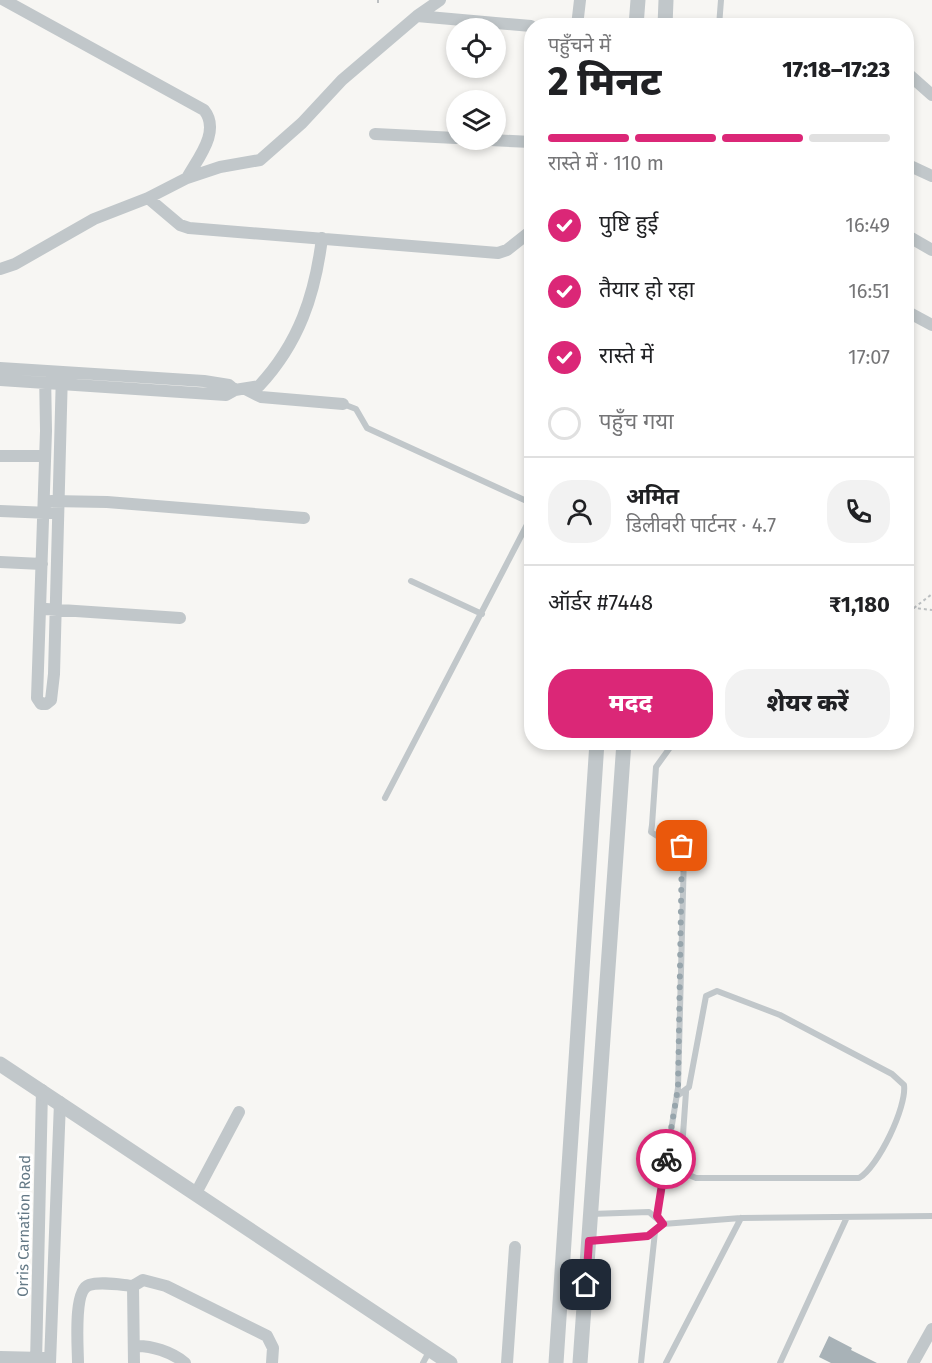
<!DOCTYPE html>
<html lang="hi">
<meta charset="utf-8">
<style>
:root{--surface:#fff;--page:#f2f2f2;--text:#202124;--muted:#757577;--line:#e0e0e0;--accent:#db2777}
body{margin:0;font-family:"Fira Sans","Noto Sans Devanagari",sans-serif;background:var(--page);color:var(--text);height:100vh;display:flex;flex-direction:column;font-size:22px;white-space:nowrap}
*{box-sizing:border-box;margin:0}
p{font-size:20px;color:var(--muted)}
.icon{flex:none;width:33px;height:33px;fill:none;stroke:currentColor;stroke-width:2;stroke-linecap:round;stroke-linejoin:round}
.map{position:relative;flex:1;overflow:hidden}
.drawer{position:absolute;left:524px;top:18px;width:390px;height:732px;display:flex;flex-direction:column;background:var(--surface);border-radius:24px;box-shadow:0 3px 9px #0003}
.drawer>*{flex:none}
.fabs{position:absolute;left:446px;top:18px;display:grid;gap:12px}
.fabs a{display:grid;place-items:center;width:60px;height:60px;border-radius:50%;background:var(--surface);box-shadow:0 3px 9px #0003;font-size:30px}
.pin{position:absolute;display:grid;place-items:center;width:51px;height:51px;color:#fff;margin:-26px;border-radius:12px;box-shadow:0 3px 9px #0006}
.courier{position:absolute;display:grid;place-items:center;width:60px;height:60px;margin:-30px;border:4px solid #db2777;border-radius:50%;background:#fff;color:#222;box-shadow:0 2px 8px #0007}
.overview em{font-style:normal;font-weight:800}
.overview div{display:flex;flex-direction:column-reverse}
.overview{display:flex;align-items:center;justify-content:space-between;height:102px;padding:0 24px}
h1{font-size:39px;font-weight:800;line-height:45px}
.bar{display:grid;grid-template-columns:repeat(4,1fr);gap:9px 6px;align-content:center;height:72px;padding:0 24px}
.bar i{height:8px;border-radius:4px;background:var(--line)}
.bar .current{background:var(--accent)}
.bar p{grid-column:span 4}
.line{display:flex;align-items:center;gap:15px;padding:0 24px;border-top:2px solid var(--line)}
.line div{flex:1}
.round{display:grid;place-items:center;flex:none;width:63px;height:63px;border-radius:24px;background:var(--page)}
ol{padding:0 24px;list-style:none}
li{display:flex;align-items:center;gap:18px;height:66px}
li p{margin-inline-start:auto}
li .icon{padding:6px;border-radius:50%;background:var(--accent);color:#fff;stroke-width:4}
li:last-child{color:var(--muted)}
li i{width:33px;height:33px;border:3px solid var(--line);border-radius:50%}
.button{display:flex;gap:12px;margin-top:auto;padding:12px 24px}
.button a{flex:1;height:69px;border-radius:24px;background:var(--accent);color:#fff;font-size:24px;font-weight:800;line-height:69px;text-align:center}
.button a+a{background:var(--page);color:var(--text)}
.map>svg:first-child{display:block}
</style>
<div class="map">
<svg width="932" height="1363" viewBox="0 0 932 1363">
<rect width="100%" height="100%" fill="#f7f6f3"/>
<path fill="#a8b2b7" d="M829 1336 852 1348 851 1350 877 1363H831L819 1357Z"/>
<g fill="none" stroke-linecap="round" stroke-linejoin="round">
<path stroke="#bdc0c2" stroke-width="2" stroke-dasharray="3 3" stroke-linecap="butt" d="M378 3V0
M906 607 932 610
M914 608 932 594"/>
<path stroke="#c1c7ca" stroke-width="6" d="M719 26 721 0
M343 404 356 409 367 428 531 503
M411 581 482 614
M385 798 531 517
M677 1096 689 1087 706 996 717 991 780 1015 892 1074 904 1085C907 1107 878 1167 859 1178H696L689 1175 681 1163 686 1092
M657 1216 678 1088 684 854 683 846 662 839 651 832 652 825 656 767 674 742
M663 1224 741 1218 932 1216
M589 1241 648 1236 663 1224 649 1212 591 1214
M423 1363 430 1350
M641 1363 655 1232
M666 1363 741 1218
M780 1363 847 1217"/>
<path stroke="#c1c7ca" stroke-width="12" d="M4 0 204 110C221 131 198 158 187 178
M417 16 531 26
M577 26 580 0
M906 72 932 95
M375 134 456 138
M490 140 531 142
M906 164 932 176
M148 198 180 225 189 228 498 253 507 250 531 231
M906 235 932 250
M0 269 15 264 94 219 148 198 187 178 220 167 260 160 302 123 342 80 417 16 440 0
M906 311 932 325
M0 368 204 381 229 385 235 390 226 395 0 380
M45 371 46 431 37 698 41 704H46L51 700 54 674 62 372
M235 390 259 386C299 343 315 295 322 238
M247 390 261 397 343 404
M0 456H45
M51 501 107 502 304 518
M0 511 50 513
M0 562 42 564
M46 609 180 618
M196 1193 239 1112
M134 1346C151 1345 172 1352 185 1363
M0 1357 44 1358
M36 1363 42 1090
M50 1363 60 1102
M78 1363C78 1348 73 1290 89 1285 101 1281 121 1285 133 1286
M134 1363 133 1286 143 1280 166 1286 267 1336 273 1348 272 1363
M507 1363 515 1247
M913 1363 932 1329"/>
<path stroke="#c1c7ca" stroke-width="15" d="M636 26 638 0
M665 26 666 0
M0 1064 450 1363
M556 1363 597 742
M580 1363 624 742"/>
</g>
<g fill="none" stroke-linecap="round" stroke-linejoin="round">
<path stroke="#97a5ac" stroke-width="6" stroke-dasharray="0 10.8" d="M666 1159 678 1088 682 846"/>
<path stroke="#db2777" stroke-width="8" d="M586 1285 589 1241 648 1236 663 1224 657 1216 666 1159"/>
</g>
<g text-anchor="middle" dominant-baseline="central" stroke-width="6" stroke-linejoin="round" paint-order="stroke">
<g font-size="15" fill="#647986" stroke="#fff">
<text transform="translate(24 1226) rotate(-89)">Orris Carnation Road</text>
</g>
</g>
</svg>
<div class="fabs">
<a><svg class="icon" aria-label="locate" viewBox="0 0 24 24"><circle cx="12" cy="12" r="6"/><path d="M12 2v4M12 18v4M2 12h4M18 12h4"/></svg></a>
<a><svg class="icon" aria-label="layers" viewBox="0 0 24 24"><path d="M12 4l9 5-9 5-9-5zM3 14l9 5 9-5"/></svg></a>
</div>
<div class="pin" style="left:682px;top:846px;background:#ea580c"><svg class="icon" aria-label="bag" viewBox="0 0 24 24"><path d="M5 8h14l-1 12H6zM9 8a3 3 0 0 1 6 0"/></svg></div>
<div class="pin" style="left:586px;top:1285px;background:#1f2937"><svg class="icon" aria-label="home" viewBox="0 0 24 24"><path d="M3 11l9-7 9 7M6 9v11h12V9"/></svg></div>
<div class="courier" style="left:666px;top:1159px"><svg class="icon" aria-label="bike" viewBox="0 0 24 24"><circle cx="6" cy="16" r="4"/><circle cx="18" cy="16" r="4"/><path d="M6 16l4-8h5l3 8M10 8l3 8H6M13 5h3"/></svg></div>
<section class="drawer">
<div class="overview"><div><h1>2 मिनट</h1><p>पहुँचने में</p></div><em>17:18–17:23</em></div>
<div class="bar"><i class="current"></i><i class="current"></i><i class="current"></i><i></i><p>रास्ते में · 110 m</p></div>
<ol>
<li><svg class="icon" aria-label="check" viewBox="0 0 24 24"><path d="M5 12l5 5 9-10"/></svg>पुष्टि हुई<p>16:49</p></li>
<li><svg class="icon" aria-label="check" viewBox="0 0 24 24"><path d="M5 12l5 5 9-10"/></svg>तैयार हो रहा<p>16:51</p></li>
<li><svg class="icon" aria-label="check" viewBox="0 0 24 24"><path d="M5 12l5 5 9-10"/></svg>रास्ते में<p>17:07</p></li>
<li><i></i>पहुँच गया</li>
</ol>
<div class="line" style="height:108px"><a class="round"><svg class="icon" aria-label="person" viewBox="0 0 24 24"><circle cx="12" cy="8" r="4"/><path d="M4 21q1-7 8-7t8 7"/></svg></a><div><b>अमित</b><p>डिलीवरी पार्टनर · 4.7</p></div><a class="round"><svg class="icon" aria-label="phone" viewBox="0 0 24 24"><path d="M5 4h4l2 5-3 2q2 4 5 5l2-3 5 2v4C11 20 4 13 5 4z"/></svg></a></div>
<div class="line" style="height:78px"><div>ऑर्डर #7448</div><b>₹1,180</b></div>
<div class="button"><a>मदद</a><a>शेयर करें</a></div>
</section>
</div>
